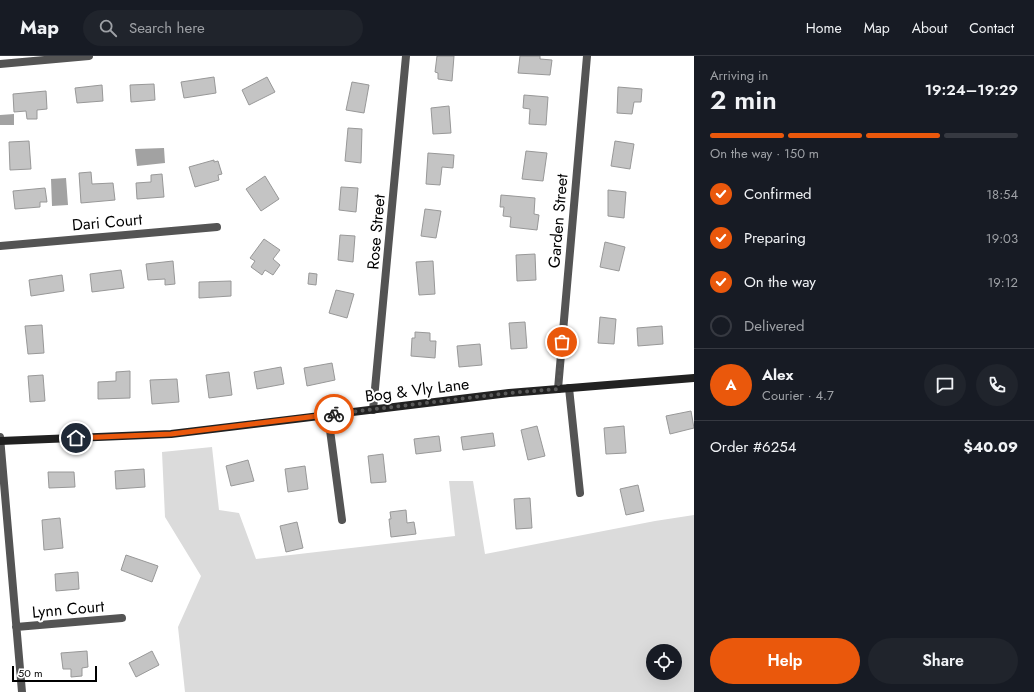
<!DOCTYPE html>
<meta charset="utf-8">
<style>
:root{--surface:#171b24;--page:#20242c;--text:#f1f3f6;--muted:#9ea1a6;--line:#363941;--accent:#ea580c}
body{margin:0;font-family:Jost,sans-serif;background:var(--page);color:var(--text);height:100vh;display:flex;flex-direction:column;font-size:15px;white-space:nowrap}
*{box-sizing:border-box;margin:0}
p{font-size:13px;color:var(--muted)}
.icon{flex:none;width:22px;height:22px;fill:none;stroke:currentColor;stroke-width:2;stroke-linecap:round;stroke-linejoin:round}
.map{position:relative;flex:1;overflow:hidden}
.details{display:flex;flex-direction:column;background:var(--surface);width:340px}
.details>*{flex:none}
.tools{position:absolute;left:646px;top:588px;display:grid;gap:8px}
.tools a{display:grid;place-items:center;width:36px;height:36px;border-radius:50%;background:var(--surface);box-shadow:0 4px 16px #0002;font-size:20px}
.scale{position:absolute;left:12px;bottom:10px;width:85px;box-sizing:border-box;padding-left:4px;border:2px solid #000;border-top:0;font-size:11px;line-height:14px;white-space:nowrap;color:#000;-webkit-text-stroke:3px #fff;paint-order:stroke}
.pin{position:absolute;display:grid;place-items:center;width:34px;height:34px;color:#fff;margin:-17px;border:2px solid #fff;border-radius:50%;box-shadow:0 1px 4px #0007}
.courier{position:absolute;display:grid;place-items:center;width:40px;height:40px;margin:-20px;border:3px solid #ea580c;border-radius:50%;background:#fff;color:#222;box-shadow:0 1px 5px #0007}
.head em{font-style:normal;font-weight:600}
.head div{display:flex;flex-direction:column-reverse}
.head{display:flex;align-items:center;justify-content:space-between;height:68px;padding:0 16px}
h1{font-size:26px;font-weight:600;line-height:30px}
.bar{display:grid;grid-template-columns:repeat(4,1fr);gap:6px 4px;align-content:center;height:48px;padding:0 16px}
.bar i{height:5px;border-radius:3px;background:var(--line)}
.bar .current{background:var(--accent)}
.bar p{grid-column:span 4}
.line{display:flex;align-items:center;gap:10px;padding:0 16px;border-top:1px solid var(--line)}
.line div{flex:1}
.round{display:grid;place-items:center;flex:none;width:42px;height:42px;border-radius:21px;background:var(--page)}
ol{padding:0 16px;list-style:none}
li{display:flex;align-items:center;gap:12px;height:44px}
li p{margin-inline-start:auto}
li .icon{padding:4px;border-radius:50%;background:var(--accent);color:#fff;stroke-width:4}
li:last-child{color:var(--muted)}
li i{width:22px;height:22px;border:2px solid var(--line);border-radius:50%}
.primary-button{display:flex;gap:8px;margin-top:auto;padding:8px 16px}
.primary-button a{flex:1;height:46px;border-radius:24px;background:var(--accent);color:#fff;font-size:16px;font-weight:600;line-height:46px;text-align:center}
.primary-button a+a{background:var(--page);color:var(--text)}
header{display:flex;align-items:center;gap:24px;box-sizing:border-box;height:56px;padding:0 20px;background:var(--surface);border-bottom:1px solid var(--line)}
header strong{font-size:19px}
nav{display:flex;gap:22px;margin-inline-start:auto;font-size:14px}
.search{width:280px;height:36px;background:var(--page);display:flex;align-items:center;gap:10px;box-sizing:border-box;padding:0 14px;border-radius:22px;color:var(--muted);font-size:15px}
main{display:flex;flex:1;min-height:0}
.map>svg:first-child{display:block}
</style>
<header>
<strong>Map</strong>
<div class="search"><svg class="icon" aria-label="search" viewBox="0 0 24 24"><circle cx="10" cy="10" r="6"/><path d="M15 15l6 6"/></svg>Search here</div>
<nav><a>Home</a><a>Map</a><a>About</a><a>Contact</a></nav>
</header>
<main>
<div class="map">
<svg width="694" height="636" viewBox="0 0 694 636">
<rect width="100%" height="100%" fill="#fff"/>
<path fill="#dbdbdb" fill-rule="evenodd" d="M212 391 219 454 239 457 256 503 455 480 449 425H473L485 498 655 465 694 459V636H185L178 571 201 520 165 461 162 396ZM653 595H675V617H653Z"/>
<path fill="#a2a2a2" d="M14 58V69H0V59Z
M164 92 165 107 137 110 135 93Z
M66 122 68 149 52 150 51 123Z"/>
<path fill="#c4c4c4" stroke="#989898" d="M437 0H454L452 25 438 23V17L435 16Z
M520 0H540V3L552 4 550 19 518 17Z
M214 21 216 37 184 42 181 26Z
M267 21 275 36 249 49 242 34Z
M352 26 369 29 364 57 346 54Z
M154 28 155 44 131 46 130 29Z
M102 29 103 45 77 47 75 32Z
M618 31 642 33 641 46H634L632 58 617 57Z
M46 35 47 53 37 54V63H27L26 55 14 56 13 38Z
M524 39 548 41 546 69 529 68 530 53 523 52Z
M449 50 451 77 433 78 431 52Z
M348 72 362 73 361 107 345 105Z
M29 85 31 113 10 114 9 86Z
M615 85 634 88 630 113 611 110Z
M526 95 547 97 543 125 522 123Z
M428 97 454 99 453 112 442 111 440 129 426 128Z
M214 104V106L218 105 222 118 218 119 219 124 195 131 189 111Z
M91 116 92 128 113 127 115 144 81 147 79 117Z
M162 118 164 141 137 143 136 127 151 126V119Z
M265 120 279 143 261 155 246 133Z
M341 131 358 132 356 156 339 154Z
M45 132 47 146H40V151L15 153 13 135Z
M608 134 626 136 624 162 608 160Z
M501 139 535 142 534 158 539 159 537 174 510 171 511 161 503 160 504 151H500Z
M425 153 441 155 436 182 421 180Z
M340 179 355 180 353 206 338 204Z
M264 183 280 194 273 203 280 209 273 219 265 214 262 219 251 211 255 205 250 202Z
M605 186 625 191 619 215 600 211Z
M535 198 536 224 517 225 516 199Z
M173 205 175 228 165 229V223L148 224 146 208Z
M433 205 435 238 419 239 416 206Z
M121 214 124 232 92 236 90 218Z
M309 217 317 218 316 229 308 228Z
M62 219 64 235 31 240 29 224Z
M231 225V240L199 242V226Z
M336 234 354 238 347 262 329 257Z
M600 261 616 263 614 288 598 287Z
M525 266 527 292 511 293 509 267Z
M42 269 44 297 28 298 25 270Z
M662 270 663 288 638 290 637 272Z
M415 276 430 277V285H436L435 302 411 300 412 282H415Z
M480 288 482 309 459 311 457 290Z
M332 307 335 324 307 330 304 312Z
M281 311 284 328 257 333 254 316Z
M130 315V342L98 343V326L116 325V316Z
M229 316 232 339 209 342 206 319Z
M43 319 45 345 30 346 28 320Z
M177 323 179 346 152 348 150 324Z
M691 355 694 372 670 378 666 360Z
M537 370 545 400 528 404 521 374Z
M624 370 626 397 606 398 604 372Z
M493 377 495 390 463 394 461 381Z
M439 380 441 395 416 398 414 383Z
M383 398 386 426 371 427 368 400Z
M248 404 254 425 231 430 226 410Z
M305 410 308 433 288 436 285 413Z
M144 413 145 431 116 433 115 415Z
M48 416H74L75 431 49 432Z
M638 429 644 455 626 459 620 433Z
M530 442 532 472 516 473 514 443Z
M406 454 407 467 414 466 416 478 391 481 389 463H391L390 456Z
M60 462 63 492 44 494 42 464Z
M297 466 303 492 286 496 280 470Z
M126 499 158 510 152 526 121 514Z
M78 516 79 533 56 535 55 518Z
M87 595 88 611 82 612V620L71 621V613H63L61 597Z
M152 595 159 609 136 621 129 607Z"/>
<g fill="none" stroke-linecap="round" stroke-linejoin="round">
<path stroke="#545454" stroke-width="8" d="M0 8 89 0
M0 190 217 171
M569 332 580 437
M558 333 587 0
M373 354 406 0
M328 359 342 464
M0 381 22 636
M16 571 122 562"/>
<path stroke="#212121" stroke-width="8" d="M0 385 171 378 509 337 694 322"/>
</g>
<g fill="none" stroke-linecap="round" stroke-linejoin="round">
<path stroke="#595959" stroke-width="4" stroke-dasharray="0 7.2" d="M334 358 509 337 558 333 562 286"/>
<path stroke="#ea580c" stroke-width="5" d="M76 382 171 378 334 358"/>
</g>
<g text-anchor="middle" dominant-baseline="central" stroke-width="4" stroke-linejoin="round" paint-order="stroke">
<g font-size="16" fill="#000" stroke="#fff">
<text transform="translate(558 165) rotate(-85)">Garden Street</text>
<text transform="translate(107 166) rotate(-5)">Dari Court</text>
<text transform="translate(376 176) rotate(-85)">Rose Street</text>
<text transform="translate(417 334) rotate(-7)">Bog &amp; Vly Lane</text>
<text transform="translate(68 553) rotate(-5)">Lynn Court</text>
</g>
</g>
</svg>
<div class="tools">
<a><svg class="icon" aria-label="locate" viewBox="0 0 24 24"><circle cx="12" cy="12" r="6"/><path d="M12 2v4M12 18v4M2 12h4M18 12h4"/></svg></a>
</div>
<div class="scale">50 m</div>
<div class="pin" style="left:562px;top:286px;background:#ea580c"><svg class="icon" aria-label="bag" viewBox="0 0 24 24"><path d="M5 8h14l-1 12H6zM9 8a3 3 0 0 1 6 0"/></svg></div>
<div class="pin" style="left:76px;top:382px;background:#1f2937"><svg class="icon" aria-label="home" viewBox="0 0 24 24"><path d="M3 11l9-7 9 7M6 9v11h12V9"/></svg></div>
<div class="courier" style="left:334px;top:358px"><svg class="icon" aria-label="bike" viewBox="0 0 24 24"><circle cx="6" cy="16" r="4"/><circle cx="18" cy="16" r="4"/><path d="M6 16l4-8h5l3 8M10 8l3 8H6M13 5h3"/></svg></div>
</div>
<section class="details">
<div class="head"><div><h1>2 min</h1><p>Arriving in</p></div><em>19:24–19:29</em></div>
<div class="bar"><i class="current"></i><i class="current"></i><i class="current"></i><i></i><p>On the way · 150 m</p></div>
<ol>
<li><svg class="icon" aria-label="check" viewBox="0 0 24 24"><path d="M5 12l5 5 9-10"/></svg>Confirmed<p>18:54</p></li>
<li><svg class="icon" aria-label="check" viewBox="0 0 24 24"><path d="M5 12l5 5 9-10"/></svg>Preparing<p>19:03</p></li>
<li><svg class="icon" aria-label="check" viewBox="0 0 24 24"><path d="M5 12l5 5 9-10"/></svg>On the way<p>19:12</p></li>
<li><i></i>Delivered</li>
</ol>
<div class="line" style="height:72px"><b class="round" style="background:var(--accent);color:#fff">A</b><div><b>Alex</b><p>Courier · 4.7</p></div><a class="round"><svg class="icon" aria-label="chat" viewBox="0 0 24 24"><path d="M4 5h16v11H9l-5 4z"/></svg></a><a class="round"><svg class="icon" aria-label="phone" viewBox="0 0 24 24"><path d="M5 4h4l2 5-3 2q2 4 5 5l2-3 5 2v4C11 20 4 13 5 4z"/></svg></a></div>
<div class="line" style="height:52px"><div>Order #6254</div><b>$40.09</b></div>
<div class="primary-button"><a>Help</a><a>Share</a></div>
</section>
</main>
